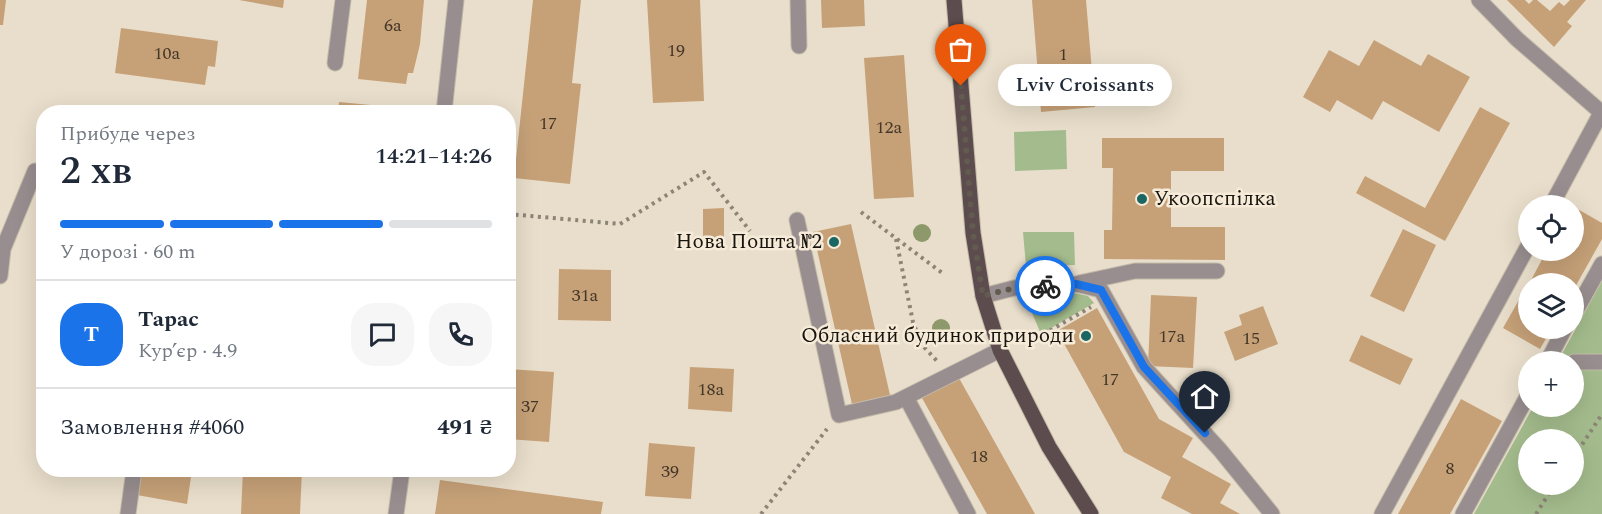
<!DOCTYPE html>
<html lang="uk">
<meta charset="utf-8">
<style>
:root{--surface:#fff;--page:#f6f6f7;--text:#1f2937;--muted:#747a83;--line:#e0e1e3;--accent:#1a73e8}
body{margin:0;font-family:Spectral,serif;background:var(--page);color:var(--text);height:100vh;display:flex;flex-direction:column;font-size:22px;white-space:nowrap}
*{box-sizing:border-box;margin:0}
p{font-size:20px;color:var(--muted)}
.icon{flex:none;width:33px;height:33px;fill:none;stroke:currentColor;stroke-width:2;stroke-linecap:round;stroke-linejoin:round}
.map{position:relative;flex:1;overflow:hidden}
.panel{position:absolute;left:36px;top:105px;width:480px;height:372px;display:flex;flex-direction:column;background:var(--surface);border-radius:24px;box-shadow:0 6px 24px #0002}
.panel>*{flex:none}
.controls{position:absolute;left:1518px;top:195px;display:grid;gap:12px}
.controls a{display:grid;place-items:center;width:66px;height:66px;border-radius:50%;background:var(--surface);box-shadow:0 6px 24px #0002;font-size:30px}
.pin{position:absolute;display:grid;place-items:center;width:51px;height:51px;color:#fff;margin:-62px -26px;border-radius:50% 50% 50% 0;rotate:-45deg;box-shadow:0 0 6px #0007}
.pin .icon{rotate:45deg}
.courier{position:absolute;display:grid;place-items:center;width:60px;height:60px;margin:-30px;border:4px solid #1a73e8;border-radius:50%;background:#fff;color:#222;box-shadow:0 2px 8px #0007}
.bubble{position:absolute;height:42px;border-radius:21px;background:var(--surface);box-shadow:0 6px 24px #0002;font-size:20px;font-weight:600;line-height:42px;text-align:center}
.summary em{font-style:normal;font-weight:600}
.summary div{display:flex;flex-direction:column-reverse}
.summary{display:flex;align-items:center;justify-content:space-between;height:102px;padding:0 24px}
h1{font-size:39px;font-weight:600;line-height:45px}
.bar{display:grid;grid-template-columns:repeat(4,1fr);gap:9px 6px;align-content:center;height:72px;padding:0 24px}
.bar i{height:8px;border-radius:4px;background:var(--line)}
.bar .on{background:var(--accent)}
.bar p{grid-column:span 4}
.line{display:flex;align-items:center;gap:15px;padding:0 24px;border-top:2px solid var(--line)}
.line div{flex:1}
.round{display:grid;place-items:center;flex:none;width:63px;height:63px;border-radius:24px;background:var(--page)}
.map>svg:first-child{display:block}
</style>
<div class="map">
<svg width="1602" height="514" viewBox="0 0 1602 514">
<rect width="100%" height="100%" fill="#e9decb"/>
<path fill="#a4bc8d" fill-rule="evenodd" d="M1066 130 1067 169 1015 171 1014 132Z
M1074 232 1075 265 1026 266 1023 232Z
M1602 281V514H1474L1533 407 1574 406V362L1558 361ZM1528 440H1574V484H1528Z
M1069 292 1088 296 1094 303 1041 334 1032 313 1031 297Z"/>
<path fill="#c6a178" d="M0 0H6L3 25H0Z
M239 0H284L283 8Z
M367 0H424L420 44 413 73H408L406 84 358 79Z
M533 0H581L572 83 581 84 570 184 514 178Z
M647 0H700L704 101 653 103Z
M821 0H864L865 26 822 28Z
M1032 0H1086L1095 107 1041 112Z
M1507 0H1525L1529 4 1533 0H1537L1550 11 1559 2 1564 6 1570 0H1586L1567 22 1572 26 1554 47Z
M121 28 218 41 215 67 208 66 205 85 115 73Z
M1374 40 1421 66 1428 54 1470 77 1439 132 1383 101 1372 120 1337 100 1330 112 1303 97 1329 50 1359 66Z
M904 55 914 197 874 199 864 58Z
M339 102 392 107V112H338Z
M1480 107 1510 123 1445 241 1356 193 1365 176 1425 208Z
M1102 138H1224V171H1171V227H1225V260L1104 259V230H1112L1113 168H1102Z
M1574 207 1602 223V239L1574 289V284H1529L1547 250H1574Z
M724 208V247H703V209Z
M851 224 890 395 852 404 813 232Z
M1403 229 1436 245 1404 312 1370 296Z
M559 269 611 270V321L558 320Z
M1528 284V328H1552L1540 349 1503 328Z
M1151 295 1197 297 1193 368 1148 366Z
M1263 306 1278 344 1235 361 1224 332 1242 325 1239 315Z
M1097 308 1159 419 1193 438 1182 457 1231 484 1220 503 1240 514H1192L1161 498 1171 477 1124 452 1057 331Z
M1361 335 1413 359 1400 385 1349 361Z
M690 367 734 369 732 412 688 409Z
M508 369 554 372 549 442 508 439Z
M959 378 1035 514H987L922 398Z
M1461 399 1502 421 1450 514H1398Z
M649 443 695 447 691 499 645 496Z
M142 470 191 477 187 504 137 495Z
M243 470H302L300 514H241Z
M440 480 603 502 601 514H435Z"/>
<g fill="none" stroke-linecap="round" stroke-linejoin="round">
<g stroke="#c3baa9" stroke-width="17">
<path id="minor" d="M798 0 799 46
M1479 0 1517 39 1602 113
M335 63 343 0
M444 112 456 0
M1551 206 1602 111
M797 220 839 415 896 402 1000 350
M0 276 3 249 35 171 44 173
M1079 283 1135 271H1217
M983 296 1014 288 1076 284 1101 290 1144 367 1220 450 1272 514
M1574 314 1602 264
M1547 362 1565 328
M1574 362H1602
M906 397 968 514
M128 514 134 470
M396 514 402 470
M1382 514 1528 246
M1463 514 1528 395"/>
</g>
<g stroke="#c3baa9" stroke-width="17">
<path id="major" d="M954 0 973 233 983 296 1000 350 1049 447 1091 514"/>
</g>
<path stroke="#8c8477" stroke-width="4" stroke-dasharray="3 4.5" stroke-linecap="butt" d="M861 212 945 275
M508 214 620 224 704 172 750 231
M896 239 913 322 922 345 937 361
M1037 338 1091 307
M1574 457 1602 414
M761 514 827 429
M1536 514 1555 484"/>
<use href="#minor" stroke="#988e8f" stroke-width="15"/>
<use href="#major" stroke="#5d4c4e" stroke-width="15"/>
</g>
<g fill="#8d986b">
<circle cx="922" cy="233" r="9"/>
<circle cx="941" cy="328" r="9"/>
</g>
<g fill="none" stroke-linecap="round" stroke-linejoin="round">
<path stroke="#615b50" stroke-width="6" stroke-dasharray="0 10.8" d="M961 86 973 233 983 296 1014 288 1045 286"/>
<path stroke="#1a73e8" stroke-width="8" d="M1045 286 1076 284 1101 290 1144 367 1205 433"/>
</g>
<g fill="#196662" stroke="#f6ebd8" stroke-width="2">
<circle cx="1142" cy="199" r="6"/>
<circle cx="834" cy="242" r="6"/>
<circle cx="1086" cy="336" r="6"/>
</g>
<g text-anchor="middle" dominant-baseline="central" stroke-width="5" stroke-linejoin="round" paint-order="stroke">
<g font-size="18" fill="#443728">
<text x="393" y="25">6а</text>
<text x="676" y="50">19</text>
<text x="167" y="53">10а</text>
<text x="1063" y="54">1</text>
<text x="548" y="123">17</text>
<text x="889" y="127">12а</text>
<text x="585" y="295">31а</text>
<text x="1172" y="336">17а</text>
<text x="1251" y="338">15</text>
<text x="1110" y="379">17</text>
<text x="711" y="389">18а</text>
<text x="530" y="406">37</text>
<text x="979" y="456">18</text>
<text x="1450" y="468">8</text>
<text x="670" y="471">39</text>
</g>
<g font-size="21" fill="#18140e" stroke="#f6ebd8" text-anchor="end">
<text x="1154" y="199" text-anchor="start">Укоопспілка</text>
<text x="822" y="242">Нова Пошта №2</text>
<text x="1074" y="336">Обласний будинок природи</text>
</g>
</g>
</svg>
<div class="controls">
<a><svg class="icon" aria-label="locate" viewBox="0 0 24 24"><circle cx="12" cy="12" r="6"/><path d="M12 2v4M12 18v4M2 12h4M18 12h4"/></svg></a>
<a><svg class="icon" aria-label="layers" viewBox="0 0 24 24"><path d="M12 4l9 5-9 5-9-5zM3 14l9 5 9-5"/></svg></a>
<a>+</a>
<a>−</a>
</div>
<div class="pin" style="left:961px;top:86px;background:#ea580c"><svg class="icon" aria-label="bag" viewBox="0 0 24 24"><path d="M5 8h14l-1 12H6zM9 8a3 3 0 0 1 6 0"/></svg></div>
<div class="pin" style="left:1205px;top:433px;background:#1f2937"><svg class="icon" aria-label="home" viewBox="0 0 24 24"><path d="M3 11l9-7 9 7M6 9v11h12V9"/></svg></div>
<div class="courier" style="left:1045px;top:286px"><svg class="icon" aria-label="bike" viewBox="0 0 24 24"><circle cx="6" cy="16" r="4"/><circle cx="18" cy="16" r="4"/><path d="M6 16l4-8h5l3 8M10 8l3 8H6M13 5h3"/></svg></div>
<div class="bubble" style="left:998px;top:64px;width:174px">Lviv Croissants</div>
<section class="panel">
<div class="summary"><div><h1>2 хв</h1><p>Прибуде через</p></div><em>14:21–14:26</em></div>
<div class="bar"><i class="on"></i><i class="on"></i><i class="on"></i><i></i><p>У дорозі · 60 m</p></div>
<div class="line" style="height:108px"><b class="round" style="background:var(--accent);color:#fff">Т</b><div><b>Тарас</b><p>Кур’єр · 4.9</p></div><a class="round"><svg class="icon" aria-label="chat" viewBox="0 0 24 24"><path d="M4 5h16v11H9l-5 4z"/></svg></a><a class="round"><svg class="icon" aria-label="phone" viewBox="0 0 24 24"><path d="M5 4h4l2 5-3 2q2 4 5 5l2-3 5 2v4C11 20 4 13 5 4z"/></svg></a></div>
<div class="line" style="height:78px"><div>Замовлення #4060</div><b>491 ₴</b></div>
</section>
</div>
